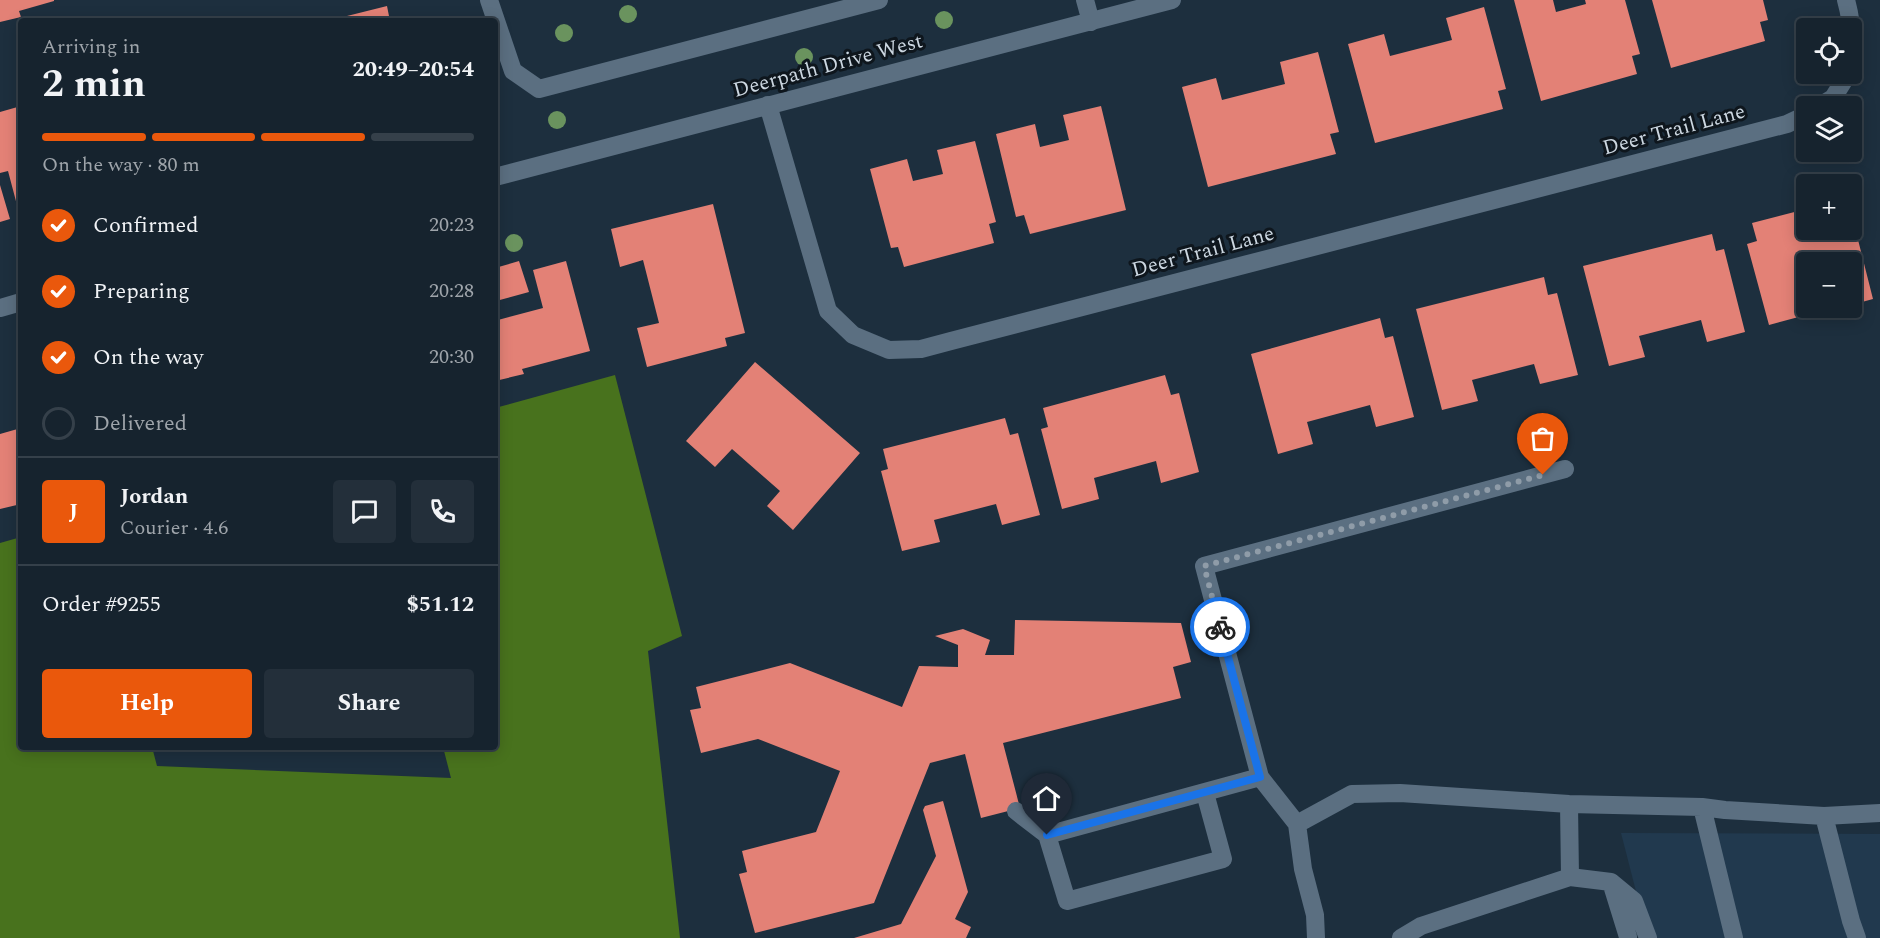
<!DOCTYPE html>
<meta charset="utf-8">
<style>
:root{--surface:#16232e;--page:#232f3a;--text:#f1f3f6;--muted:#9ea4aa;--line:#35404a;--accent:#ea580c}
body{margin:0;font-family:Spectral,serif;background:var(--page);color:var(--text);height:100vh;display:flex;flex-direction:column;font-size:22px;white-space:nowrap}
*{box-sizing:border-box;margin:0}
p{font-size:20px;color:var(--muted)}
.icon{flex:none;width:33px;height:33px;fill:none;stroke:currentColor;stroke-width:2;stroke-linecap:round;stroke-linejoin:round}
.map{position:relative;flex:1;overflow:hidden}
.panel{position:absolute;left:18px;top:18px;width:480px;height:732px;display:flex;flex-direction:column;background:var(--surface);border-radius:6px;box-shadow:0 3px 15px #0003,0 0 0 2px var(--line)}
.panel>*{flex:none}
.tools{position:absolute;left:1796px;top:18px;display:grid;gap:12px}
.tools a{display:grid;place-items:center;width:66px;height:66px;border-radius:6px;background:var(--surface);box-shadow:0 3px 15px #0003,0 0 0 2px var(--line);font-size:30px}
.pin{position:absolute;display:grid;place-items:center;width:51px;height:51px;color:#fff;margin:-62px -26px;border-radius:50% 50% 50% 0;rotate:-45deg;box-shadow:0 0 6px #0007}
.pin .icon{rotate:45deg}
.courier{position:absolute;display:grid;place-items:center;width:60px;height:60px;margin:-30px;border:4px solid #1a73e8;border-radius:50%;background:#fff;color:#222;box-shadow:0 2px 8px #0007}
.overview em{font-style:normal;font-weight:700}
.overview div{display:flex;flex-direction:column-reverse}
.overview{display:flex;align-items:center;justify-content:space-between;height:102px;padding:0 24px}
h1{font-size:39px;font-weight:700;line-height:45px}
.bar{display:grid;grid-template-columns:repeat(4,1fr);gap:9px 6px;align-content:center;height:72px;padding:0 24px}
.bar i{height:8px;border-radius:4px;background:var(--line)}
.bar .selected{background:var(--accent)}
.bar p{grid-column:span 4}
.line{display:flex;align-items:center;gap:15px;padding:0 24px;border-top:2px solid var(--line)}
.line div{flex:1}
.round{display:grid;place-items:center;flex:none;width:63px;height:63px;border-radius:6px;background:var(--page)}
ol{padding:0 24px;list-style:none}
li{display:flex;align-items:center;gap:18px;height:66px}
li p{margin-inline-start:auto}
li .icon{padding:6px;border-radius:50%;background:var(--accent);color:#fff;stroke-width:4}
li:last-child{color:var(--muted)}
li i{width:33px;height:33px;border:3px solid var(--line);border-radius:50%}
.primary-button{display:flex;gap:12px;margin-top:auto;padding:12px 24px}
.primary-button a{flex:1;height:69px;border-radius:6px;background:var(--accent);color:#fff;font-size:24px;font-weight:700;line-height:69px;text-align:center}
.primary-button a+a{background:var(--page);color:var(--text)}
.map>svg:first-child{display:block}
</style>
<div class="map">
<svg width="1880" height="938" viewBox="0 0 1880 938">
<rect width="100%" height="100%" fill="#1d2f3e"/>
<path fill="#21394e" d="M1621 833 1880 834V938H1648Z"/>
<path fill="#48721d" d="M615 375 682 636 648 651 680 938H0V543L21 537V747H152L157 766 451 778 443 747H495V408Z"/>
<path fill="#e38176" d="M0 0H54V1L19 11 21 17 0 22Z
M1514 0H1553L1556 12 1586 4 1585 0H1625L1640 54 1632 56 1637 74 1541 101Z
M1652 0H1763L1768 20 1760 22 1765 41 1671 68Z
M387 6 390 21H340L339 18Z
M1484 7 1506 89 1498 91 1503 109 1375 143 1348 44 1384 34 1390 56 1452 40 1446 18Z
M1318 52 1339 132 1330 134 1336 154 1208 187 1182 87 1216 78 1222 100 1285 84 1280 62Z
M21 106V204L17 205 8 171 0 173V112Z
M1101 106 1126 210 1030 234 1024 215 1016 217 996 134 1035 124 1040 147 1069 140 1063 115Z
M975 141 996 222 989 224 994 243 904 267 898 247 891 248 870 169 907 159 913 181 943 174 937 150Z
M0 185 10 219 0 222Z
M713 204 745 333 725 338 727 346 647 367 637 328 659 323 643 260 620 267 611 229Z
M1806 209V230H1851L1852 216 1873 299 1851 305V262H1806V293L1800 294 1806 315 1769 325 1747 244 1757 241 1752 223Z
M1712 234 1716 251 1724 249 1745 332 1707 342 1701 320 1639 336 1645 357 1609 366 1583 266Z
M519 261 529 292 496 301 495 268Z
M566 261 590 351 522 369 524 374 495 381V310L498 320 543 308 533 270Z
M1544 277 1548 295 1557 293 1578 375 1540 384 1534 364 1472 380 1478 401 1442 410 1416 309Z
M1380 318 1385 338 1393 336 1414 417 1376 427 1370 405 1307 422 1313 444 1278 454 1251 354Z
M755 362 860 453 793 530 767 506 780 491 732 449 715 467 686 441Z
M1165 375 1171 395 1179 393 1199 472 1161 483 1156 461 1094 478 1099 499 1062 509 1041 429 1048 427 1043 408Z
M1005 418 1010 435 1018 433 1040 515 1002 525 996 504 934 520 940 542 902 551 881 471 888 469 883 449Z
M21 428V504L0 509V434Z
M1015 620 1181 623 1191 662 1173 667 1181 698 1003 743 1020 808 981 818 965 754 930 763 874 903 755 933 739 874 747 872 742 851 816 832 840 771 758 739 701 753 690 710 701 708 696 687 790 663 902 707 919 666 958 667V645L935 636 963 629 990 640 985 655H1014Z
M943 801 968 892 955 919 971 927 966 938H854L901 924 936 856 923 810 925 806Z"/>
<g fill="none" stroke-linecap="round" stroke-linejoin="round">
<path stroke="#5b6f81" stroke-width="18" d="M489 0 513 71 539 89 879 0
M1085 0 1091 22
M1846 0C1851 18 1853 36 1851 54
M768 105 828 311 853 335 889 350 921 349 951 341 1787 124 1806 115
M1820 106 1833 98 1848 74
M495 177 1172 0
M0 308 21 302
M1260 777 1204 566 1565 469
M1569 804 1570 877
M1702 807 1734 938
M1016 811 1047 835 1260 777 1297 824 1303 869 1315 915 1316 938
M1824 816 1851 921 1857 938
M1297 824 1352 794 1400 793 1569 804 1702 807 1725 810 1824 816 1880 813
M1047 835 1067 901 1223 859 1205 793
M1611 882 1628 937
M1401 938 1421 926 1570 877 1611 882 1634 901 1648 938"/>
</g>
<g fill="#6a935e">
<circle cx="628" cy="14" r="9"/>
<circle cx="944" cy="20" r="9"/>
<circle cx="564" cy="33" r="9"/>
<circle cx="804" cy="57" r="9"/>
<circle cx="557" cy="120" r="9"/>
<circle cx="514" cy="243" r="9"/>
</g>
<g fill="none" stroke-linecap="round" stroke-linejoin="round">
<path stroke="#8f9ca8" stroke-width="6" stroke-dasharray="0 10.8" d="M1220 627 1204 566 1543 475"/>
<path stroke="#1a73e8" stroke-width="8" d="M1047 835 1260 777 1220 627"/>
</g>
<g text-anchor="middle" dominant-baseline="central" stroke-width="6" stroke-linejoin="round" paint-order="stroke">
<g font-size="21" fill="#ccd7e1" stroke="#0e161d">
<text transform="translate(828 66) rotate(-15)">Deerpath Drive West</text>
<text transform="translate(1674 130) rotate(-15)">Deer Trail Lane</text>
<text transform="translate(1203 252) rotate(-15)">Deer Trail Lane</text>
</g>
</g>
</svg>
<div class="tools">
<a><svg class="icon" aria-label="locate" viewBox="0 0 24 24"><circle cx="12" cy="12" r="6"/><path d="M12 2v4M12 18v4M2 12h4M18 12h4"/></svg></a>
<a><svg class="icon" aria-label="layers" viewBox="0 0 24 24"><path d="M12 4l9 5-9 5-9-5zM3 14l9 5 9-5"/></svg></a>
<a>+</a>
<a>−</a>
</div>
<div class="pin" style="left:1543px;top:475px;background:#ea580c"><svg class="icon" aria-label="bag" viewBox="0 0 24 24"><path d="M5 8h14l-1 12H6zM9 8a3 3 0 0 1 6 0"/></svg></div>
<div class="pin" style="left:1047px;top:835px;background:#1f2937"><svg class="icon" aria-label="home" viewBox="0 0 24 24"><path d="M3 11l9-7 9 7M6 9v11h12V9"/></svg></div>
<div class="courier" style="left:1220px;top:627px"><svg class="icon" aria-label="bike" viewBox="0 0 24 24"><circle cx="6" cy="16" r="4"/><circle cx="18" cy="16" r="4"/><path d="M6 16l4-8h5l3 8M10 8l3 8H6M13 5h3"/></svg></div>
<section class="panel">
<div class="overview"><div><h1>2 min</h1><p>Arriving in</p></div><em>20:49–20:54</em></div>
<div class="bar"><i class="selected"></i><i class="selected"></i><i class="selected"></i><i></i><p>On the way · 80 m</p></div>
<ol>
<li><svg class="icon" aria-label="check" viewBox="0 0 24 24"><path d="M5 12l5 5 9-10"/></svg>Confirmed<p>20:23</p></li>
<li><svg class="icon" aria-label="check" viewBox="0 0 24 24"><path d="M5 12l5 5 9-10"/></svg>Preparing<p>20:28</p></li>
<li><svg class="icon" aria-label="check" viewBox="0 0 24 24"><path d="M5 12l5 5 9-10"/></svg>On the way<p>20:30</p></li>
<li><i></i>Delivered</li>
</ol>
<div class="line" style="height:108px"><b class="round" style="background:var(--accent);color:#fff">J</b><div><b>Jordan</b><p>Courier · 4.6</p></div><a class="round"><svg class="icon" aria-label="chat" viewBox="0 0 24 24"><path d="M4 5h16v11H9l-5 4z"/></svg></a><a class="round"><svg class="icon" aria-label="phone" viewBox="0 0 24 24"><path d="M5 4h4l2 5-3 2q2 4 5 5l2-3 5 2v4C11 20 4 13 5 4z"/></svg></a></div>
<div class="line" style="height:78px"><div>Order #9255</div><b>$51.12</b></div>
<div class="primary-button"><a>Help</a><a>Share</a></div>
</section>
</div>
